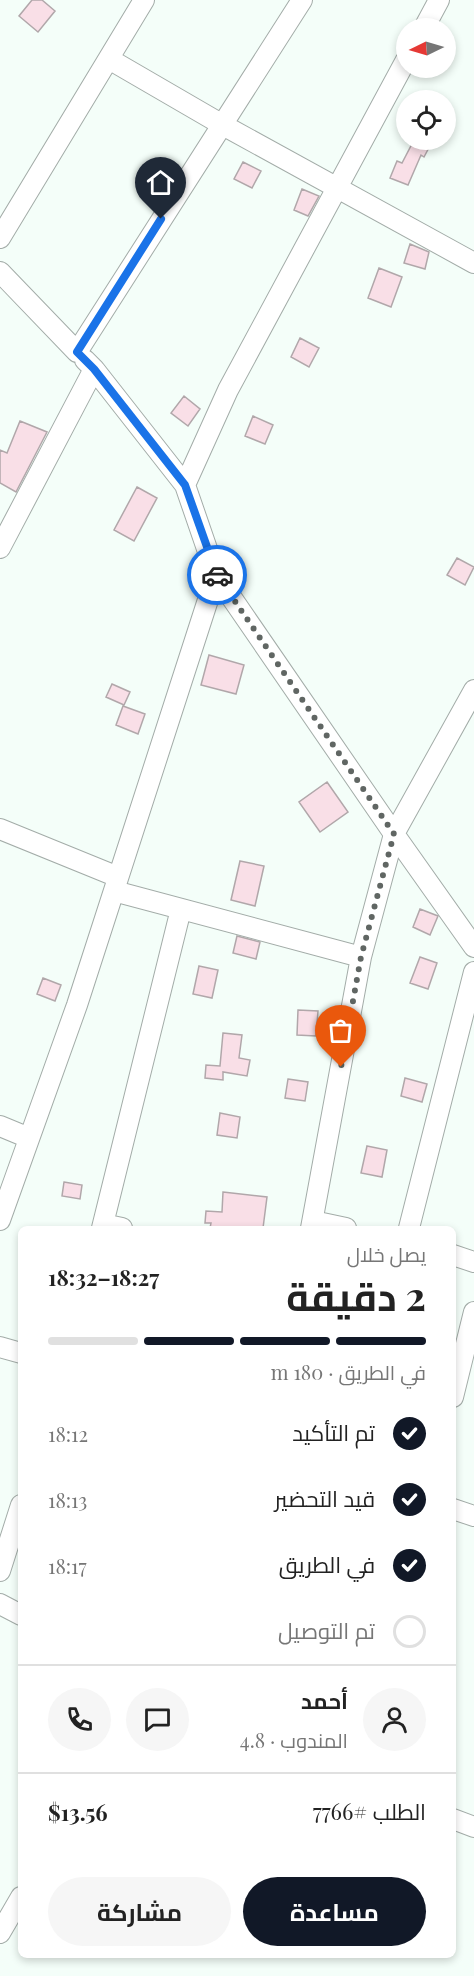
<!DOCTYPE html>
<html lang="ar">
<meta charset="utf-8">
<style>
:root{--surface:#fff;--page:#f6f6f6;--text:#222;--muted:#767676;--line:#e0e0e0;--accent:#111827}
body{margin:0;font-family:"Playfair Display",Cairo,serif;background:var(--page);color:var(--text);direction:rtl;height:100vh;display:flex;flex-direction:column;font-size:22px;white-space:nowrap}
*{box-sizing:border-box;margin:0}
p{font-size:20px;color:var(--muted)}
.icon{flex:none;width:33px;height:33px;fill:none;stroke:currentColor;stroke-width:2;stroke-linecap:round;stroke-linejoin:round}
.map{position:relative;flex:1;overflow:hidden;direction:ltr}
.drawer{position:absolute;left:18px;top:1226px;width:438px;height:732px;display:flex;flex-direction:column;background:var(--surface);border-radius:9px;box-shadow:0 3px 9px #0003;direction:rtl}
.drawer>*{flex:none}
.needle{width:39px;rotate:265deg}
.buttons{position:absolute;left:396px;top:18px;display:grid;gap:12px}
.buttons a{display:grid;place-items:center;width:60px;height:60px;border-radius:50%;background:var(--surface);box-shadow:0 3px 9px #0003;font-size:30px}
.pin{position:absolute;display:grid;place-items:center;width:51px;height:51px;color:#fff;margin:-62px -26px;border-radius:50% 50% 50% 0;rotate:-45deg;box-shadow:0 0 6px #0007}
.pin .icon{rotate:45deg}
.courier{position:absolute;display:grid;place-items:center;width:60px;height:60px;margin:-30px;border:4px solid #1a73e8;border-radius:50%;background:#fff;color:#222;box-shadow:0 2px 8px #0007}
.headline em{font-style:normal;font-weight:700}
.headline div{display:flex;flex-direction:column-reverse}
.headline{display:flex;align-items:center;justify-content:space-between;height:102px;padding:0 30px}
h1{font-size:39px;font-weight:700;line-height:45px}
.bar{display:grid;grid-template-columns:repeat(4,1fr);gap:9px 6px;align-content:center;height:72px;padding:0 30px}
.bar i{height:8px;border-radius:4px;background:var(--line)}
.bar .on{background:var(--accent)}
.bar p{grid-column:span 4}
.line{display:flex;align-items:center;gap:15px;padding:0 30px;border-top:2px solid var(--line)}
.line div{flex:1}
.round{display:grid;place-items:center;flex:none;width:63px;height:63px;border-radius:32px;background:var(--page)}
ol{padding:0 30px;list-style:none}
li{display:flex;align-items:center;gap:18px;height:66px}
li p{margin-inline-start:auto}
li .icon{padding:6px;border-radius:50%;background:var(--accent);color:#fff;stroke-width:4}
li:last-child{color:var(--muted)}
li i{width:33px;height:33px;border:3px solid var(--line);border-radius:50%}
.button{display:flex;gap:12px;margin-top:auto;padding:12px 30px}
.button a{flex:1;height:69px;border-radius:36px;background:var(--accent);color:#fff;font-size:24px;font-weight:700;line-height:69px;text-align:center}
.button a+a{background:var(--page);color:var(--text)}
.map>svg:first-child{display:block}
</style>
<div class="map">
<svg width="474" height="1976" viewBox="0 0 474 1976">
<rect width="100%" height="100%" fill="#f4fef9"/>
<path fill="#f9dfe7" stroke="#b1a7aa" stroke-width="1.5" d="M32 0H42L55 11 38 32 19 16Z
M414 140H433L424 157 421 155 408 185 390 178 397 161 402 163Z
M243 162 261 171 252 188 234 179Z
M302 189 319 196 308 216 294 210Z
M410 244 429 252 425 269 404 263Z
M379 268 402 277 391 307 368 298Z
M300 338 319 348 309 367 291 357Z
M184 396 200 409 188 426 171 413Z
M253 416 273 425 265 444 245 436Z
M20 421 47 432 16 492 0 483V450L7 453Z
M137 487 157 498 134 541 114 530Z
M457 558 474 567 465 585 447 575Z
M209 655 244 665 236 694 201 685Z
M112 684 130 692 124 705 106 697Z
M123 706 145 714 138 734 116 725Z
M327 782 348 812 320 832 299 802Z
M240 861 264 866 255 906 231 900Z
M420 909 438 916 430 935 413 927Z
M237 936 260 942 256 959 233 953Z
M420 957 437 963 428 989 410 983Z
M199 966 218 970 212 998 193 994Z
M43 978 61 985 55 1001 37 994Z
M298 1010 318 1011 316 1036 297 1035Z
M223 1033 242 1035 239 1058 250 1060 247 1076 223 1072V1080L205 1078 206 1065 220 1066Z
M405 1078 427 1084 422 1102 401 1096Z
M288 1079 308 1082 305 1101 285 1098Z
M220 1113 240 1117 237 1138 217 1135Z
M367 1146 387 1150 382 1177 361 1173Z
M64 1182 82 1185 80 1199 62 1196Z
M223 1192 267 1197 263 1228H210L211 1223H205L206 1211 222 1212Z"/>
<g fill="none" stroke-linecap="round" stroke-linejoin="round">
<g stroke="#a3aca8" stroke-width="22">
<path id="street" d="M424 28 439 0
M109 59 221 124 474 263
M0 238 144 0
M0 272 77 352 302 0
M85 360 94 369 185 485
M0 548 94 369
M216 575 394 834 474 947
M0 829 118 877
M114 891 361 957
M0 1126 29 1138
M0 1220 77 1005 216 575 185 485 228 390 406 60
M313 1221 346 1228
M103 1224 122 1228
M102 1228 181 909
M311 1228 361 957 394 834 474 690
M409 1228 474 972
M453 1255 474 1262
M0 1347 21 1353
M453 1397 474 1312
M453 1509 474 1516
M0 1571 21 1505
M0 1604 21 1615
M453 1819 474 1827
M0 1933 21 1897"/>
</g>
<use href="#street" stroke="#fff" stroke-width="20"/>
</g>
<g fill="none" stroke-linecap="round" stroke-linejoin="round">
<path stroke="#606663" stroke-width="6" stroke-dasharray="0 10.8" d="M217 575 394 834 361 957 341 1067"/>
<path stroke="#1a73e8" stroke-width="8" d="M161 219 77 352 94 369 185 485 217 575"/>
</g>
</svg>
<div class="buttons">
<a><svg class="needle" viewBox="-14 -14 28 28"><path d="M0-13l5 13h-10z" fill="#e53935"/><path d="M0 13l5-13h-10z" fill="#767676"/></svg></a>
<a><svg class="icon" aria-label="locate" viewBox="0 0 24 24"><circle cx="12" cy="12" r="6"/><path d="M12 2v4M12 18v4M2 12h4M18 12h4"/></svg></a>
</div>
<div class="pin" style="left:341px;top:1067px;background:#ea580c"><svg class="icon" aria-label="bag" viewBox="0 0 24 24"><path d="M5 8h14l-1 12H6zM9 8a3 3 0 0 1 6 0"/></svg></div>
<div class="pin" style="left:161px;top:219px;background:#1f2937"><svg class="icon" aria-label="home" viewBox="0 0 24 24"><path d="M3 11l9-7 9 7M6 9v11h12V9"/></svg></div>
<div class="courier" style="left:217px;top:575px"><svg class="icon" aria-label="car" viewBox="0 0 24 24"><path d="M5 17H2v-5l4-1 3-4h7l3 4 3 1v5h-3M9 17h6M6 11h13"/><circle cx="7" cy="17" r="2"/><circle cx="17" cy="17" r="2"/></svg></div>
<section class="drawer">
<div class="headline"><div><h1>2 دقيقة</h1><p>يصل خلال</p></div><em>18:27–18:32</em></div>
<div class="bar"><i class="on"></i><i class="on"></i><i class="on"></i><i></i><p>في الطريق · 180 m</p></div>
<ol>
<li><svg class="icon" aria-label="check" viewBox="0 0 24 24"><path d="M5 12l5 5 9-10"/></svg>تم التأكيد<p>18:12</p></li>
<li><svg class="icon" aria-label="check" viewBox="0 0 24 24"><path d="M5 12l5 5 9-10"/></svg>قيد التحضير<p>18:13</p></li>
<li><svg class="icon" aria-label="check" viewBox="0 0 24 24"><path d="M5 12l5 5 9-10"/></svg>في الطريق<p>18:17</p></li>
<li><i></i>تم التوصيل</li>
</ol>
<div class="line" style="height:108px"><a class="round"><svg class="icon" aria-label="person" viewBox="0 0 24 24"><circle cx="12" cy="8" r="4"/><path d="M4 21q1-7 8-7t8 7"/></svg></a><div><b>أحمد</b><p>المندوب · 4.8</p></div><a class="round"><svg class="icon" aria-label="chat" viewBox="0 0 24 24"><path d="M4 5h16v11H9l-5 4z"/></svg></a><a class="round"><svg class="icon" aria-label="phone" viewBox="0 0 24 24"><path d="M5 4h4l2 5-3 2q2 4 5 5l2-3 5 2v4C11 20 4 13 5 4z"/></svg></a></div>
<div class="line" style="height:78px"><div>الطلب #7766</div><b>$13.56</b></div>
<div class="button"><a>مساعدة</a><a>مشاركة</a></div>
</section>
</div>
